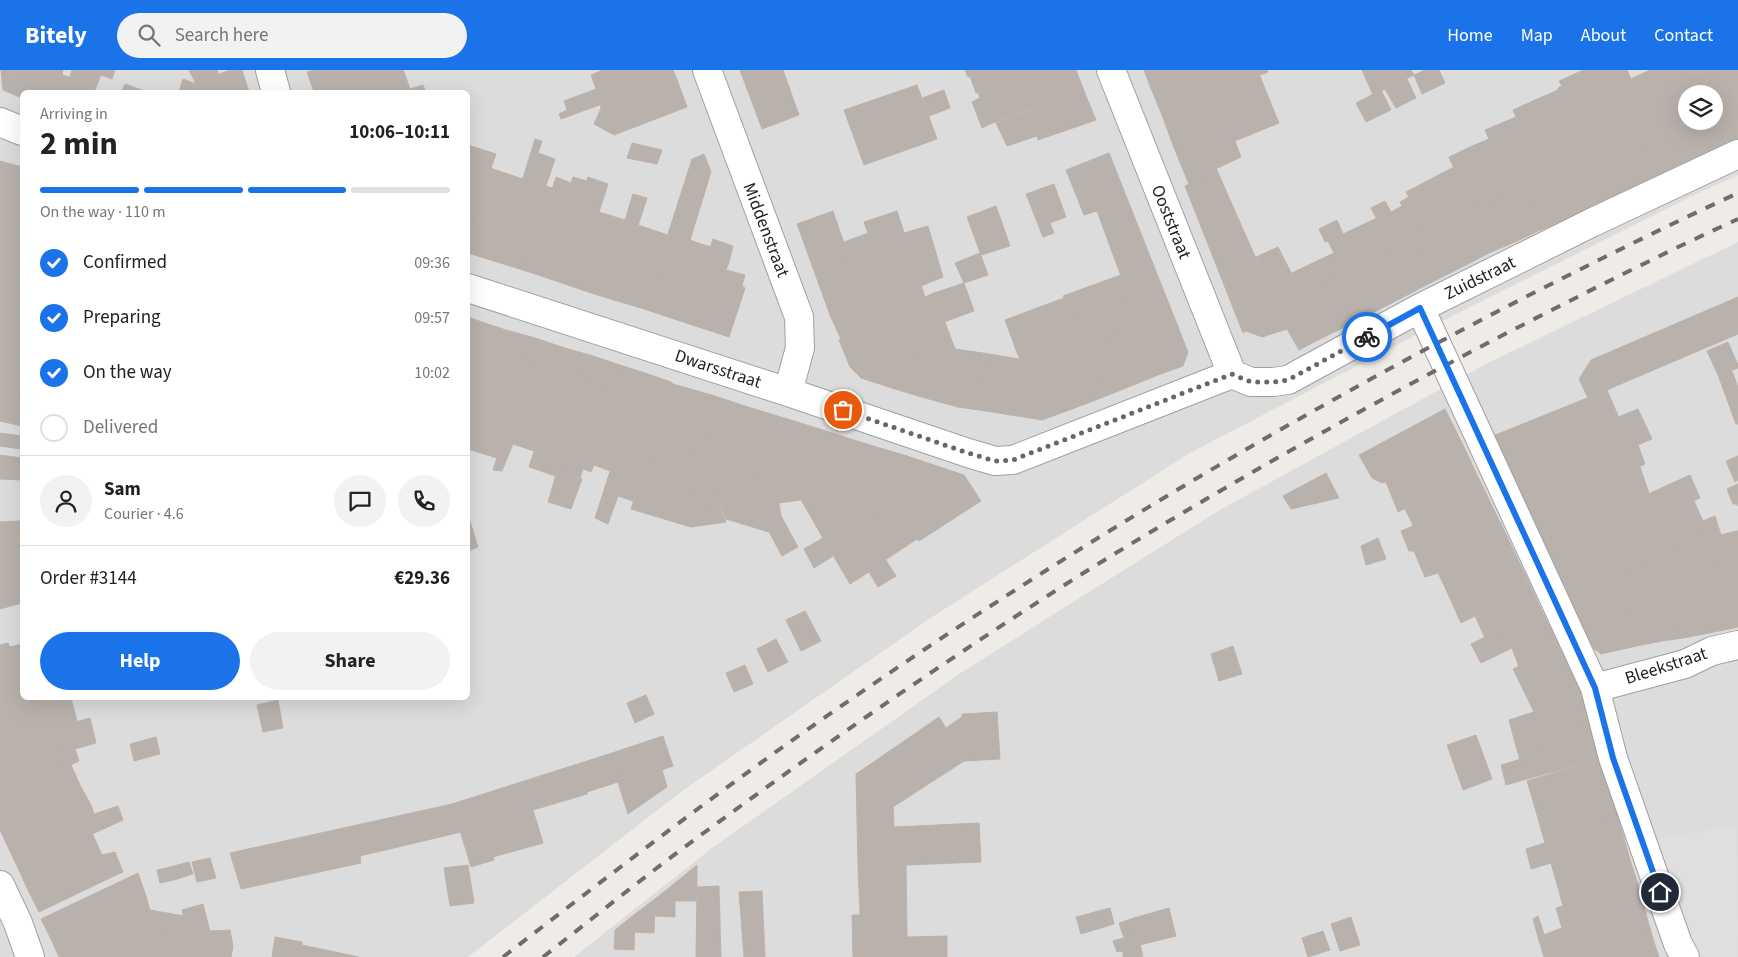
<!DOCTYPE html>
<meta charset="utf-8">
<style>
:root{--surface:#fff;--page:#f2f2f2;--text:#222;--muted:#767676;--line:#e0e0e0;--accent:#1a73e8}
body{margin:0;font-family:"Source Sans 3",sans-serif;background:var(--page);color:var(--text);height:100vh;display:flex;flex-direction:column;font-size:19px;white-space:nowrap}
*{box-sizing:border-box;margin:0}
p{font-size:16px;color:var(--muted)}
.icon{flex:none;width:28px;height:28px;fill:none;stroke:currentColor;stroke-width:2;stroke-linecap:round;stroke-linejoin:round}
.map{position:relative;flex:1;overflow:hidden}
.side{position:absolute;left:20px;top:20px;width:450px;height:610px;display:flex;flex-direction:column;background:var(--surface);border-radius:8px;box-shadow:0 5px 20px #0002}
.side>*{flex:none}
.controls{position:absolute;left:1678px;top:15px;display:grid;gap:10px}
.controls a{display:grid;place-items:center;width:45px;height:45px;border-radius:50%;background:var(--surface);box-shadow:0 5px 20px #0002;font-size:25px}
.pin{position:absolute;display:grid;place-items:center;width:42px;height:42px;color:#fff;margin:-21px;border:2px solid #fff;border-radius:50%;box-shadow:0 1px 5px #0007}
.courier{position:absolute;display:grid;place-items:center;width:50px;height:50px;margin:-25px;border:4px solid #1a73e8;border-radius:50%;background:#fff;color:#222;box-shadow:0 1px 6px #0007}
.headline em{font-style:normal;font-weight:700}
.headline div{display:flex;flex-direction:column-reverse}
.headline{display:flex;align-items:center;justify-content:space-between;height:85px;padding:0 20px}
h1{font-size:32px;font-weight:700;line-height:38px}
.bar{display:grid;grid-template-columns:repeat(4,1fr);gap:8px 5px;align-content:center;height:60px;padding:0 20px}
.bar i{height:6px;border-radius:4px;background:var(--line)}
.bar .current{background:var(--accent)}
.bar p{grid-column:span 4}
.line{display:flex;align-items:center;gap:12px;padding:0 20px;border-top:1px solid var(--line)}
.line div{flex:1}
.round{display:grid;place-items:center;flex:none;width:52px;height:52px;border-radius:26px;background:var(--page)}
ol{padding:0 20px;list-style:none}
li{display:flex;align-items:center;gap:15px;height:55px}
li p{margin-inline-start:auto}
li .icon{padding:5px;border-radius:50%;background:var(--accent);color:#fff;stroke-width:4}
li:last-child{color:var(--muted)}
li i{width:28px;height:28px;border:2px solid var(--line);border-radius:50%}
.action{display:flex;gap:10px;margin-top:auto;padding:10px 20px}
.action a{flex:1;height:58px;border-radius:30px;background:var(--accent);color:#fff;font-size:20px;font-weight:700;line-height:58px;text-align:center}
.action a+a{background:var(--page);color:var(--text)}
header{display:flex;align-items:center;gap:30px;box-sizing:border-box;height:70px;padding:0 25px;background:var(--accent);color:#fff}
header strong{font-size:24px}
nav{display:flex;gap:28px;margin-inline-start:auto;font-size:18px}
.search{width:350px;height:45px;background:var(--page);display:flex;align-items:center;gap:12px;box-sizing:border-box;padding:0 18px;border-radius:28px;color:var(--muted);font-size:19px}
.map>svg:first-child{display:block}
</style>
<header>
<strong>Bitely</strong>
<div class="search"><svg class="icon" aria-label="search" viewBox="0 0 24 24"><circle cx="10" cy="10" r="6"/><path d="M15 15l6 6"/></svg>Search here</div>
<nav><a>Home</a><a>Map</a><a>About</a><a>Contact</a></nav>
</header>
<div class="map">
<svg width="1738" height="887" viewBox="0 0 1738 887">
<rect width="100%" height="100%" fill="#efece7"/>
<path fill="#dddcdc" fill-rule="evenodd" d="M0 0H1738V105L1696 124 1462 241 1190 383 935 545 682 721 468 887H0ZM22 22H468V628H22ZM1686 24H1714V51H1686Z
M1738 172V887H574L712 778 962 602 1218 441 1486 294Z"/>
<path fill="#dfdfdf" d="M1737 755 1738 887H1703L1687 869 1657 769Z"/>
<path fill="#b8b1ac" stroke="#bfb2aa" d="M1 0H63L62 5 70 7 65 22H22V28L3 20Z
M72 0H87L101 5 94 22H65Z
M87 0H115L112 9Z
M189 0H217L224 22H200Z
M231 0H242L249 22H224L219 4Z
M314 0H403L405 5 348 22H314L307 2Z
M603 0H673L676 7 561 49 559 44 567 40 564 31 596 19 591 5Z
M740 0H783L799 45 762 59Z
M965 0H987L968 7Z
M987 0H1059L980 28 978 22 976 23 970 6Z
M1059 0H1076L1084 21 990 54 980 28Z
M1144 0H1192L1150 16Z
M1192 0H1267L1268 2 1162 45 1150 16Z
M1362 0H1378L1385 19 1373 25Z
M1378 0H1411L1414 5 1385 19Z
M1425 0H1439L1445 13 1422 24 1414 5Z
M1583 0H1603L1652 109 1631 119 1579 2Z
M1603 0H1627L1672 100 1652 109Z
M1650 0H1677L1687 24 1686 51H1700L1714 82 1672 100 1631 9Z
M1677 0H1701L1712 24H1687Z
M1701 0H1725L1738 27V71L1734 73 1714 28V24H1712Z
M1725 0H1738V27Z
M1579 2 1631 119 1608 129 1558 20V18L1562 16 1559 11Z
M405 5 410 19 423 15 426 22H348Z
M1260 6 1272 36 1173 75 1162 45Z
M676 7 687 37 614 65 594 54 601 38 600 35Z
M183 9 196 14 200 22H179Z
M1407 9 1416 28 1396 38 1385 19Z
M125 14 148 22H150H121Z
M917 15 937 69 864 95 844 40Z
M944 20 950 38 929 46 922 28Z
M1381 20 1391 40 1366 52 1356 33Z
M1558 20 1608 129 1585 140 1535 30Z
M1084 21 1096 50 1038 70 1037 66 1007 76 996 53Z
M980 28 990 54 982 58 972 32Z
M1714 28 1734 73 1714 82 1700 51H1714Z
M1535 30 1585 140 1561 151 1513 40Z
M1272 36 1279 53 1235 71 1241 87 1188 112 1173 75Z
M1516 47 1561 151 1538 161 1492 57Z
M1492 57 1538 161 1515 172 1472 76 1489 69 1485 60Z
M535 69 542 71 538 83 555 89 546 116 552 118 526 201 497 192Z
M632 73 662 80 657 94 627 88Z
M468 75 496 84 491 98 493 99 492 105 468 180Z
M1472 76 1515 172 1491 182 1449 87Z
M1109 83 1169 234 1136 247 1097 141 1084 145 1066 100Z
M704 84 711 102 690 170 698 173 674 249 644 239 692 89Z
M0 91 22 97V124L0 119Z
M1454 97 1491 182 1466 195 1427 111Z
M1216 98 1287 259 1262 267 1246 261 1243 263 1185 116 1189 114 1188 112Z
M493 99 523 109 497 192 468 183Z
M556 107 571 113 573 107 587 111 556 211 526 201Z
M588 107 608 114 599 142 609 145 585 221 556 211Z
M1427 111 1466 195 1440 208 1400 132 1409 127 1406 122Z
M1054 114 1066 147 1050 153 1054 163 1043 167 1026 124Z
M0 119 22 124V149L0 144Z
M633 124 647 128 614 230 585 221 609 145 625 150Z
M1385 131 1391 142 1402 136 1440 208 1415 221 1371 138Z
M996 136 1010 176 981 185 967 147Z
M833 141 864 232 830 245 797 154Z
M897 141 925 227 934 223 955 279 958 337 925 328 864 152Z
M0 144 22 149V175L0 170Z
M1377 148 1415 221 1349 255 1319 190 1334 183 1328 171 1325 172 1319 159 1337 150 1343 164Z
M638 155 668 165 644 239 614 230Z
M928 156 943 207 921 216 904 163Z
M868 163 894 239 925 328 895 319 864 232 844 172Z
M713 169 733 176 729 192 708 185Z
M0 170 22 175V201L0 196Z
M698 173 711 177 708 185 729 192 726 200 745 205 742 216 745 218 729 267 674 249Z
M1278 177 1324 267 1299 280 1287 259 1256 187Z
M980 183 988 205 964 213 955 193Z
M1319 190 1349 255 1324 267 1292 203Z
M0 196 22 201V228L0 222Z
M1121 205 1158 305 1131 316 1093 215Z
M964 213 974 241 944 252 934 223Z
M1093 215 1131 316 1101 328 1063 226Z
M0 222 22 228V253L0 248Z
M1738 227V264L1588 328 1579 309 1591 290Z
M1064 228 1101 328 1072 339 1034 239Z
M864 232 895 319 861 308 850 297 839 270 841 269 830 245Z
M1169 234 1188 282 1183 296 1158 305 1136 247Z
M1034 239 1072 339 1042 350 1005 250Z
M468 247 476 250 468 291Z
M0 248 22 253V279L0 274Z
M476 250 506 260 471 380 468 379V291Z
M506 260 535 268 497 388 471 380Z
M535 268 568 279 534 381 513 374 502 401 493 400Z
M1728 272 1738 295V298L1718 305 1707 281Z
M0 274 22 279V305L0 300Z
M568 279 590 285 555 406 529 397Z
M955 279 983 283 986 341 958 337Z
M983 283 1019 289 1042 350 986 341Z
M590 285 617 294 580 408 557 401Z
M617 294 642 302 610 401 594 395 591 402 583 399Z
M0 300 22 305V331L0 326Z
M1732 301 1738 317V354H1736L1718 305Z
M642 302 671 312 633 431 618 426 608 454 595 448Z
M671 312 673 314 715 326 684 425 695 429 691 457 631 439Z
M1607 320 1619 348 1506 393 1493 366Z
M0 326 22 331V356L0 351Z
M715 326 748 337 718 432 719 436 684 425Z
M748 337 781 347 753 432 769 462 726 449 718 432Z
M1445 339 1467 383 1400 418 1397 411 1386 412V399L1374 377Z
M1638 339 1652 369 1638 375 1645 394 1531 447 1506 393Z
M781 347 823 360 801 430 779 433 781 446 798 477 782 486 753 432Z
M823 360 854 370 823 468 801 430Z
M0 363 22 366 21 379 0 376Z
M854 370 880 378 848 467 869 502 850 514 823 468Z
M1374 377 1386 399V412L1382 413 1372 408 1359 385Z
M880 378 904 385 873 470 896 506 878 517 848 467Z
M1467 383 1476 403 1398 442 1386 412 1397 411 1400 418Z
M0 385 22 388V410L0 409Z
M904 385 964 405 981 431 919 471 917 469 885 490 873 470Z
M1738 386V410L1735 412 1726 391Z
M1640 397 1649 423 1543 472 1531 447Z
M557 401 582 409 571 439 548 432Z
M1326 403 1339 428 1291 439 1283 426Z
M1476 403 1485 421 1412 453 1405 439Z
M1690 405 1700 428 1554 495 1543 472Z
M1738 414V436L1737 434H1733L1727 419Z
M1485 421 1494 440 1414 481H1409L1401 461 1413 456 1412 453Z
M695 429 719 436 726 452 691 457Z
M1694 431 1703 451 1620 483 1611 499 1566 520 1554 495Z
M1494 440 1504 460 1434 495 1438 503 1425 507 1414 481Z
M468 445 478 477 468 481Z
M1715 446 1721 465 1732 462 1735 472 1708 477 1703 451Z
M20 451 19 473 0 474V452Z
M1703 451 1708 477 1624 492 1623 509 1628 521 1578 546 1566 520 1611 499 1620 483Z
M1504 460 1513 479 1444 515 1434 495Z
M1738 461V472H1735L1732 462Z
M823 468 833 486 814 498 804 479Z
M1378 468 1386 489 1366 495 1361 476Z
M1735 472H1738V519L1731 473Z
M19 473H22V493L0 496V474Z
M1731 473 1738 519V557L1724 560 1708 477Z
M1708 477 1724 560 1704 564 1689 481Z
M1513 479 1523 500 1452 533 1444 515Z
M1689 481 1704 564 1683 568 1667 485Z
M1667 485 1683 568 1662 571 1648 488Z
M1648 488 1662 571 1641 575 1628 521 1623 509 1624 492Z
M22 493V509L0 514V496Z
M1523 500 1532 519 1476 548 1475 546 1461 553 1452 533Z
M22 509V533L0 539V514Z
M1532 519 1541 539 1485 568 1476 548Z
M1628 521 1641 575 1601 584 1593 578 1578 546Z
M1541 539 1560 578 1519 597 1512 578 1481 593 1471 574Z
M805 541 821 571 801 581 786 550Z
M776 569 788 592 768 602 757 579Z
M8 573 10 577 22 574V589L0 595V575Z
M1233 576 1242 604 1219 611 1211 584Z
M1560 578 1583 626 1534 642 1513 599Z
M22 589V613L0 619V595Z
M745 595 753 614 734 622 726 603Z
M22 613V628H58L0 643V619Z
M646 625 654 644 635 653 627 633Z
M1583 626 1589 646 1514 669 1509 650Z
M58 628H71L77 651 0 672V643Z
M278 630 283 658 263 662 257 635Z
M997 642 1000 689 964 691 893 737 894 757 979 753 981 792 858 797 856 704 939 647 946 658 962 647V644Z
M1589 646 1595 667 1520 690 1514 669Z
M90 648 96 673 0 700V672Z
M1476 665 1492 709 1463 720 1447 675Z
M663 666 673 696 662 700 667 717 628 744 609 684Z
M156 667 160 684 134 691 130 674Z
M1595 667 1601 688 1506 715 1501 695Z
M75 679 79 691 0 729V700Z
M609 684 618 712 587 722V724L533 740 543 773 493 787 494 790 471 797 452 734Z
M1601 688 1607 708 1533 731 1527 711Z
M71 695 80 715 0 756V729Z
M1607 708 1619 751 1545 773 1533 731Z
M80 715 91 735 8 777 0 760V756Z
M452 734 461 762 360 786 361 793 241 819 230 783Z
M91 735 94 744 118 736 123 750 18 798 8 777Z
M1619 751 1625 772 1551 793 1545 773Z
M92 763 102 785 27 818 18 798Z
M1625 772 1631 793 1557 814 1551 793Z
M1545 773 1551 793 1531 799 1526 779Z
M115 782 123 802 112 807 102 785Z
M102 785 112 807 39 842 27 818Z
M210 788 216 808 197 812 192 792Z
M189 792 193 804 174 810 170 797Z
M1631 793 1638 814 1563 836 1557 814Z
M468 795 474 833 450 836 444 798Z
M697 795V831H675V813Z
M906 795 907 867 947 866V887H853L852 845H860L858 797Z
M170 797 174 810 160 813 157 800Z
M138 803 146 826 52 871 41 849Z
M675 813V847L655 846V829Z
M1638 814 1649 855 1578 876 1563 836Z
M719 816 721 887H696L697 817Z
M762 821 765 887H744L739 822Z
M146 826 153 851 77 887H59L52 871Z
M655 829 654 863 634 862 635 844Z
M203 834 213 873 210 887H184L188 862 182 840Z
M1563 836 1570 855 1562 858 1556 838Z
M1110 838 1114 854 1081 864 1076 847Z
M1169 838 1176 866 1140 875 1134 848Z
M150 840 184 846 188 862 154 855Z
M635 844 634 880 614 879 615 860Z
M1538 846 1544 864 1538 867 1533 849Z
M1351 847 1360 875 1340 881 1331 854Z
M1134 848 1143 887H1123V881L1117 882 1113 871 1124 868 1119 853Z
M153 851 159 871 155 887H77Z
M154 855 188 862 184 887H155L159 871Z
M1570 855 1582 887H1544L1538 867Z
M1649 855 1655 875 1618 887H1582L1578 876Z
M230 860 233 877 231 887H210L213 873 210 861Z
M1323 861 1330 880 1308 887 1302 868Z
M275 867 302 872V875L359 887H272Z
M1655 875 1659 887H1618Z"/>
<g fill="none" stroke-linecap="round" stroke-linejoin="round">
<g stroke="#a0a0a0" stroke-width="30">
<path id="street" d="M270 0 276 22
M707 0 799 247 800 278 788 322
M1111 0 1232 304
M0 52 22 61
M468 218 788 322 968 383 995 391 1013 390 1232 304 1251 312H1273L1288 310 1420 238 1591 153 1738 84
M1420 238 1595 618 1613 688 1678 874 1685 887
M1595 618 1685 594 1712 581 1738 575
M0 815 18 853 30 887"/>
</g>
<use href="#street" stroke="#fff" stroke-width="28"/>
<path stroke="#6d6d6d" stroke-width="4" stroke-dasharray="10 10" stroke-linecap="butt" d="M503 887C606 808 708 729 814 655 1035 500 1268 360 1508 236 1584 197 1660 159 1738 123
M543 887C597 845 650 802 705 762 829 671 955 584 1085 502 1221 418 1361 339 1503 265 1581 225 1659 185 1738 149"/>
</g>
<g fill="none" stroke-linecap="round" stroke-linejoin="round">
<path stroke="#686765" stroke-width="5" stroke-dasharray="0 9" d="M843 340 968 383 995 391 1013 390 1232 304 1251 312H1273L1288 310 1367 267"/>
<path stroke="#1a73e8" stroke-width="6" d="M1367 267 1420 238 1595 618 1613 688 1660 822"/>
</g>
<g text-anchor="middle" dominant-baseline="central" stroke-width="4.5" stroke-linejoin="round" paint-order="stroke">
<g font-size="18" fill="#1f1f1f" stroke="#fff">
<text transform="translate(1171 152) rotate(68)">Ooststraat</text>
<text transform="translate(766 160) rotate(69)">Middenstraat</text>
<text transform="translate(1480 208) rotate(-26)">Zuidstraat</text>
<text transform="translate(718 299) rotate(18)">Dwarsstraat</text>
<text transform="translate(1666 596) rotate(-18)">Bleekstraat</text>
</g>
</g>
</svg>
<div class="controls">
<a><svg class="icon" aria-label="layers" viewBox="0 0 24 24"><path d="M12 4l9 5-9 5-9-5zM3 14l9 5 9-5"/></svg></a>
</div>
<div class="pin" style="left:843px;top:340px;background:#ea580c"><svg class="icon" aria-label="bag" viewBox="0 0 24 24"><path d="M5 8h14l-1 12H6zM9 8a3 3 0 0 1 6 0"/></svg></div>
<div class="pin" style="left:1660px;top:822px;background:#1f2937"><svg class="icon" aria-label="home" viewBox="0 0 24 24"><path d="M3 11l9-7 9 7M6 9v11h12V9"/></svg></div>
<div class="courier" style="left:1367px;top:267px"><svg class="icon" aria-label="bike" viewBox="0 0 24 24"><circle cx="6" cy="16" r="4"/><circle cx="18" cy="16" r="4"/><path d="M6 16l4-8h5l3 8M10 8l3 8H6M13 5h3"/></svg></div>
<section class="side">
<div class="headline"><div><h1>2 min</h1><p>Arriving in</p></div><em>10:06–10:11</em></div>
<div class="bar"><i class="current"></i><i class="current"></i><i class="current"></i><i></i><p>On the way · 110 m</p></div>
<ol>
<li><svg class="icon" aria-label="check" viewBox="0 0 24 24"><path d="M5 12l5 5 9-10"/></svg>Confirmed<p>09:36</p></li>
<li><svg class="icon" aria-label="check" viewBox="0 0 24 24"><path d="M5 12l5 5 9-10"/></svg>Preparing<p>09:57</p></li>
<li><svg class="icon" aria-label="check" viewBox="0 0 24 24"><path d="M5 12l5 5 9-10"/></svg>On the way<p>10:02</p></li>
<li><i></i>Delivered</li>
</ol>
<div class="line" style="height:90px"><a class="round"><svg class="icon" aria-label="person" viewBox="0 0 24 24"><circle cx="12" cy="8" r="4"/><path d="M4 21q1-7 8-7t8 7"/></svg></a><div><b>Sam</b><p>Courier · 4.6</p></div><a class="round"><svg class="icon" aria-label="chat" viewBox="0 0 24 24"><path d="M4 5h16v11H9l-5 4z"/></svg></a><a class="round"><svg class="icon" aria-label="phone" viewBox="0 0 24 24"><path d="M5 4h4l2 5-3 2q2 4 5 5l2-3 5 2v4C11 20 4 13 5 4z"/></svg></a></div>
<div class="line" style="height:65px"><div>Order #3144</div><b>€29.36</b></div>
<div class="action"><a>Help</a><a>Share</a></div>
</section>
</div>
